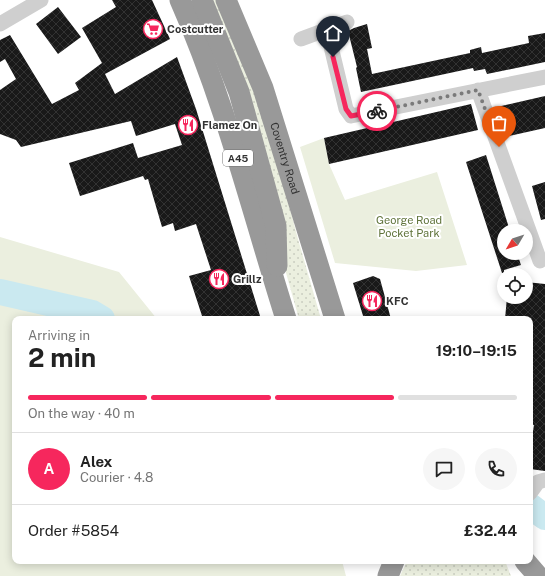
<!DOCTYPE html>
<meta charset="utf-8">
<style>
:root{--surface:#fff;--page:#f6f6f6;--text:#222;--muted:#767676;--line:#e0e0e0;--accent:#f6275d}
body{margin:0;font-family:"Public Sans",sans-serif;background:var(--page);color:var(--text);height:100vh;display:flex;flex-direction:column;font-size:15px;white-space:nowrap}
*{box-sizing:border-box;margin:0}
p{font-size:13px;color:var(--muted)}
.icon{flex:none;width:22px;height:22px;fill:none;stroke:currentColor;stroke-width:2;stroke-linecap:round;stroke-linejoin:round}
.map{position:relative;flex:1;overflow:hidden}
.drawer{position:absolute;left:12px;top:316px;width:521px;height:248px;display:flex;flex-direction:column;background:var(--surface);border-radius:8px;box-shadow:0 2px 10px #0003}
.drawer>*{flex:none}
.needle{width:26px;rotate:231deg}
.buttons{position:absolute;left:497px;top:224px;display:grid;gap:8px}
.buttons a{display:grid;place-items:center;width:36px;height:36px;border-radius:50%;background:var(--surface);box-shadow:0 2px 10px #0003;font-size:20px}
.pin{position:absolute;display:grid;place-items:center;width:34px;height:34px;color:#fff;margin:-41px -17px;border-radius:50% 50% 50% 0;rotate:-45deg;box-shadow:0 0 4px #0007}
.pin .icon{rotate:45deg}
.courier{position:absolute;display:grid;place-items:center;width:40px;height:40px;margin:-20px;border:3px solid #f6275d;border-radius:50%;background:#fff;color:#222;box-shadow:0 1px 5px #0007}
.headline em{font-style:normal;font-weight:700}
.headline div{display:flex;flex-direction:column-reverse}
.headline{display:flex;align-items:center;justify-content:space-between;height:68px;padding:0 16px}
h1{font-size:26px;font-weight:700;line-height:30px}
.bar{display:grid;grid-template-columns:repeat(4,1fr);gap:6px 4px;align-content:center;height:48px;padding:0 16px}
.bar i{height:5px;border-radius:3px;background:var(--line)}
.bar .selected{background:var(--accent)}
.bar p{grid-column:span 4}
.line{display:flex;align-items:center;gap:10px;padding:0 16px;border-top:1px solid var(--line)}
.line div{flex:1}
.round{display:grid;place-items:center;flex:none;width:42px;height:42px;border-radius:21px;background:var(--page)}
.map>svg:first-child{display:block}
</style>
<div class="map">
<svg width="545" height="576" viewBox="0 0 545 576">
<defs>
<pattern id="grass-dots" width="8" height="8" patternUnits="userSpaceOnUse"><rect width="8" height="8" fill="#ebefdf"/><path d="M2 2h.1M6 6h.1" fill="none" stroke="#cacdc0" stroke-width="1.8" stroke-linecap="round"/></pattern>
<pattern id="building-cross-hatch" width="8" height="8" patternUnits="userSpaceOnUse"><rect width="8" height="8" fill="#191919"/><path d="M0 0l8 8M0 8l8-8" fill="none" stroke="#323232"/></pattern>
</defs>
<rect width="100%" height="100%" fill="#fff"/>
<path fill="url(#grass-dots)" d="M209 0H216L266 119 298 239 321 319H299Z
M407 561H505L511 576H400Z"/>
<path fill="#ebefdf" d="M324 138 329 164 345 200 437 172 467 265 416 271 335 263 300 147Z
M0 237 119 272 157 319H15V561H342L346 576H0Z"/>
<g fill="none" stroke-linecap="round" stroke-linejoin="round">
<path stroke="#cae9f0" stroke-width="26" d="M0 292 92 313 102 319
M530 506 545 517"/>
</g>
<path fill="url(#building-cross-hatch)" d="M112 0H152L170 39 105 74 115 94 177 57 196 109 261 319H203L189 276 211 270 196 224 175 231 173 223 162 227 148 179 145 180 143 176 80 196 69 163 133 143 138 158 182 145 175 124 136 136 131 121 21 147 16 140 0 134V90L16 79 5 59 0 62V40L10 35 52 104 79 90 75 83 102 63 82 28 116 7Z
M58 7 81 37 58 54 36 24Z
M367 24 372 48 367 49 372 74 470 53V50L481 47 482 53 529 43 528 36 545 33V62L487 74 485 69 474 71 473 68 361 92 356 68 357 67 348 31 354 28Z
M545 96V128L505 137 497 107Z
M471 104 478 130 329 164 324 138Z
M486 155 510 231H504V253H517L521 265 504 270V273H502L466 162Z
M545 182V219L541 220 532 186Z
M373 276 380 279 391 319H364L353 283Z
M526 282 545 284V471L530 469V450L534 425 530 424V319H505L507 297H526Z"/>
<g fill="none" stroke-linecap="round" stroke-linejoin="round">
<path stroke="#cfcfcf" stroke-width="15" d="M0 24 41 0
M327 30 346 109 351 116 545 77
M301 39 347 22
M478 90 540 261
M530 493 538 482 545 480"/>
<g stroke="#999" stroke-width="21">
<path d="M180 0C226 104 252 212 286 319"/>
<path d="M202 0 239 92 276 226 277 266"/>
<path id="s1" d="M226 0 263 88 335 319"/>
<path d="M525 561 538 576"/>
<path d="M388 576 394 561"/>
</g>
</g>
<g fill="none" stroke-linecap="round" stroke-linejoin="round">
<path stroke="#7a7a7a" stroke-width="4" stroke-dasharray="0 7.2" d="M377 111 478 90 499 147"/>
<path stroke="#f6275d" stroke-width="5" d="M333 57 346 109 351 116 377 111"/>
</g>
<defs>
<g id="supermarket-ring" transform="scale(1)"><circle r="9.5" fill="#fff" stroke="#f6275d" stroke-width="1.5"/><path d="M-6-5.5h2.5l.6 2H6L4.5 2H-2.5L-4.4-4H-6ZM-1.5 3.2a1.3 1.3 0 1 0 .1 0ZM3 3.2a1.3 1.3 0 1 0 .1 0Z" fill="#f6275d"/></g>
<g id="restaurant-ring" transform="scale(1)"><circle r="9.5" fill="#fff" stroke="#f6275d" stroke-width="1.5"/><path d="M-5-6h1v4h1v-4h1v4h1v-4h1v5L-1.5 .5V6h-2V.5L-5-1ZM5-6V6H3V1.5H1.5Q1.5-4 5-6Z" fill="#f6275d"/></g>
</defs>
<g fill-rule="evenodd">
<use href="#supermarket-ring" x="153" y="29"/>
<use href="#restaurant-ring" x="188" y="125"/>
<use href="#restaurant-ring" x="219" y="279"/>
<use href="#restaurant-ring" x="372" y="301"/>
</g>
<g text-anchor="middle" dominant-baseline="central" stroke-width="4" stroke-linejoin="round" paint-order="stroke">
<rect fill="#fff" stroke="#707070" stroke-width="1" x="223" y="150" width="30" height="16" rx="3"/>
<g font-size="10" font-weight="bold" fill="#323232">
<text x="238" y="158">A45</text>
</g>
<g font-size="11" font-weight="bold" fill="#323232" stroke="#fff" text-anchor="start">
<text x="167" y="29">Costcutter</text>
<text x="202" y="125">Flamez On</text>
<text x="233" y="279">Grillz</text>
<text x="386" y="301">KFC</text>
</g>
<g font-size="11" fill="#323232" stroke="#fff">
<text stroke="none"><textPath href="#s1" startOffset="169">Coventry Road</textPath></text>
</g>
<g font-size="11" fill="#5f733a" stroke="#fff">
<text x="409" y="220">George Road<tspan x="409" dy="13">Pocket Park</tspan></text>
</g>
</g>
</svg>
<div class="buttons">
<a><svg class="needle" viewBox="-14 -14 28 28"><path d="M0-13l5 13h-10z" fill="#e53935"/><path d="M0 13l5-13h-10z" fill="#767676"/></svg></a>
<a><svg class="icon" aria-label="locate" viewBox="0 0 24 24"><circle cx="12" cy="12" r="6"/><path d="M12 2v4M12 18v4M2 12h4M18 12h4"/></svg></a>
</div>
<div class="pin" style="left:499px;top:147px;background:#ea580c"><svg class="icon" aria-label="bag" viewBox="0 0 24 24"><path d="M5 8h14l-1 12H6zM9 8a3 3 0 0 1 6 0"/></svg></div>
<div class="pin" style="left:333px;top:57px;background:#1f2937"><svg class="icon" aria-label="home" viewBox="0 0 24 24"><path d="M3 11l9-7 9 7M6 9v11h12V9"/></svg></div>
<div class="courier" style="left:377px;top:111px"><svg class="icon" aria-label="bike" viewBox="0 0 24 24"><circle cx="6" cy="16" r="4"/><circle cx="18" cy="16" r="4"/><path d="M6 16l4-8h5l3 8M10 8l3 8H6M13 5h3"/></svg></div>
<section class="drawer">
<div class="headline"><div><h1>2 min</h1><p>Arriving in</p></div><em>19:10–19:15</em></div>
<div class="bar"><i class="selected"></i><i class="selected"></i><i class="selected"></i><i></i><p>On the way · 40 m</p></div>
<div class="line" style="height:72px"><b class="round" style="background:var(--accent);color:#fff">A</b><div><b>Alex</b><p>Courier · 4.8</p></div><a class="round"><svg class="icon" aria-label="chat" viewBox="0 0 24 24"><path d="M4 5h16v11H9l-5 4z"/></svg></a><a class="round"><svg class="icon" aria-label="phone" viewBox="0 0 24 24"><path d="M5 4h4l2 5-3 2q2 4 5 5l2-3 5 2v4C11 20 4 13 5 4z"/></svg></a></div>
<div class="line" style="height:52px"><div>Order #5854</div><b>£32.44</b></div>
</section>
</div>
